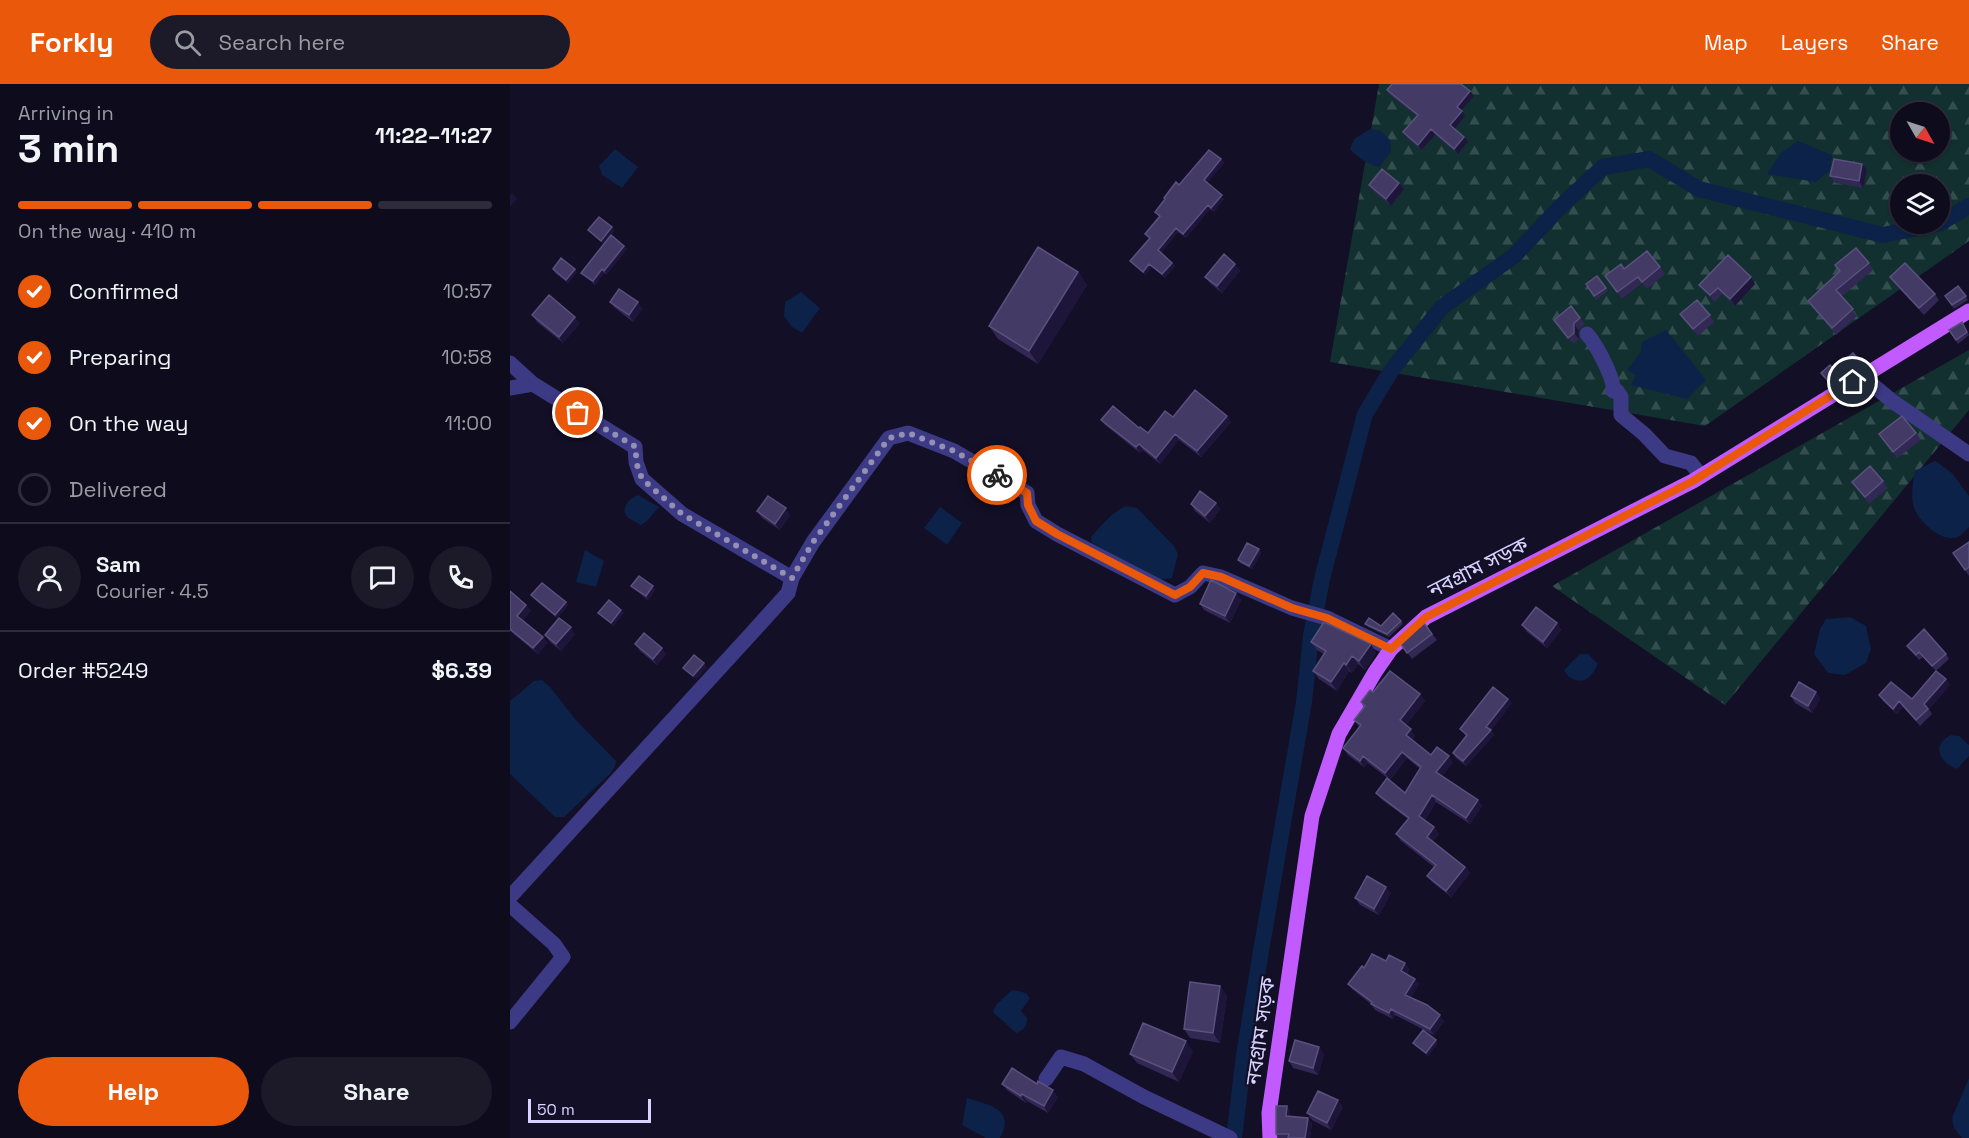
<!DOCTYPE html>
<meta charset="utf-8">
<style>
:root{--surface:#0e0b1c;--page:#1c1929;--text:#f1f3f6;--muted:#9b9ba3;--line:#2e2b3b;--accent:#ea580c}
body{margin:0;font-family:"Space Grotesk","Noto Sans Bengali",sans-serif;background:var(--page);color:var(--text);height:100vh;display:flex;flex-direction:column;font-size:22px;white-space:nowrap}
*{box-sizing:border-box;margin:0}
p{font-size:20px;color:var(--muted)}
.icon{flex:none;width:33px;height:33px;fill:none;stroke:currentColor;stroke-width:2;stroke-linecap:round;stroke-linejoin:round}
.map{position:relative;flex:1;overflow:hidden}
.drawer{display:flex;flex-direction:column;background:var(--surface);width:510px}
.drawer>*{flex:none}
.needle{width:39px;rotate:129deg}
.fabs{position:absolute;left:1380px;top:18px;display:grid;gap:12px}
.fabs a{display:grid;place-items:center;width:60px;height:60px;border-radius:50%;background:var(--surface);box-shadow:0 2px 4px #0004,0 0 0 2px var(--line);font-size:30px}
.scale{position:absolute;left:18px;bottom:15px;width:123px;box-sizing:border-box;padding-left:6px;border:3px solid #d9d4ff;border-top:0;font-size:16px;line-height:21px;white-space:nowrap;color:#d9d4ff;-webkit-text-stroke:4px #130f26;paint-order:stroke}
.pin{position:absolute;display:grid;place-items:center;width:51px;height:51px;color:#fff;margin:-26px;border:3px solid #fff;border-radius:50%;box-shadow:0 2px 6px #0007}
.courier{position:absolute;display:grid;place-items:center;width:60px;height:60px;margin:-30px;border:4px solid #ea580c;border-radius:50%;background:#fff;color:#222;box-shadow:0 2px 8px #0007}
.headline em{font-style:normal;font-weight:600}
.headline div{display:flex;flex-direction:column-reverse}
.headline{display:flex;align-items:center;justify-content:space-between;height:102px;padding:0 18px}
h1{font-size:39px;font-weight:600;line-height:45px}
.bar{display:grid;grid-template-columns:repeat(4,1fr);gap:9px 6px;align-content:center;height:72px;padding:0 18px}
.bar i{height:8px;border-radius:4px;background:var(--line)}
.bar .selected{background:var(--accent)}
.bar p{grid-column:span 4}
.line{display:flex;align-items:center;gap:15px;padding:0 18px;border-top:2px solid var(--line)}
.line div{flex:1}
.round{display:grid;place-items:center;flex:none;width:63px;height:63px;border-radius:32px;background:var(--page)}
ol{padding:0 18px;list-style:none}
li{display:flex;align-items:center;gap:18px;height:66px}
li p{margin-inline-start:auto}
li .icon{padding:6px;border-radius:50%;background:var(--accent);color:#fff;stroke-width:4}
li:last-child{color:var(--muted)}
li i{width:33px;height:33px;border:3px solid var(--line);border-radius:50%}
.primary-button{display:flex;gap:12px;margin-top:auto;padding:12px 18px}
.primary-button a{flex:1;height:69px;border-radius:36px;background:var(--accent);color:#fff;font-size:24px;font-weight:600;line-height:69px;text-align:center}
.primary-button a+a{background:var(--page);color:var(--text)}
header{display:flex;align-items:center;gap:36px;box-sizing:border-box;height:84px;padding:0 30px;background:var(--accent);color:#fff}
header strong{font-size:28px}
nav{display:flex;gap:33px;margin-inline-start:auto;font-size:21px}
.search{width:420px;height:54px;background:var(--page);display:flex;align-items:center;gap:15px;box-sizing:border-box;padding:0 21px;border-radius:33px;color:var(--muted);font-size:22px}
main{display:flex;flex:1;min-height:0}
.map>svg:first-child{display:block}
</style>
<header>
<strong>Forkly</strong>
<div class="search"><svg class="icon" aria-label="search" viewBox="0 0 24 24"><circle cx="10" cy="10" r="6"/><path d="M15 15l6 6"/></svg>Search here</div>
<nav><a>Map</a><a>Layers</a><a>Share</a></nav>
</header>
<main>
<section class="drawer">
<div class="headline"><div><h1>3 min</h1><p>Arriving in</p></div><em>11:22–11:27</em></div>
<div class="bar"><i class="selected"></i><i class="selected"></i><i class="selected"></i><i></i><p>On the way · 410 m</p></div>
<ol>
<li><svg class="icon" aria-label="check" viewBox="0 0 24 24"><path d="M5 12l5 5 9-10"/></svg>Confirmed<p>10:57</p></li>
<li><svg class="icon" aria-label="check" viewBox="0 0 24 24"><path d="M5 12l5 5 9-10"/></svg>Preparing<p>10:58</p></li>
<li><svg class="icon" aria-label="check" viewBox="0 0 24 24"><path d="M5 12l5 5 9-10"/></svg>On the way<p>11:00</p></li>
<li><i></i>Delivered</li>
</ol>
<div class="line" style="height:108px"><a class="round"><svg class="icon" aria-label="person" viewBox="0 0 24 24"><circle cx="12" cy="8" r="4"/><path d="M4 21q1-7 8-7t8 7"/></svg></a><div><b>Sam</b><p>Courier · 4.5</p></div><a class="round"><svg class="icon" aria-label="chat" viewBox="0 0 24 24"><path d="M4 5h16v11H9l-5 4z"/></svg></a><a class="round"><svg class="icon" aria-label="phone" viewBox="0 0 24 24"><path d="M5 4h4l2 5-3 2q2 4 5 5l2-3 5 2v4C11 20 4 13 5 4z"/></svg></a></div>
<div class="line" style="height:78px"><div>Order #5249</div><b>$6.39</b></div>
<div class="primary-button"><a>Help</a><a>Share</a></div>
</section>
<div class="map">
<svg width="1459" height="1054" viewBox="0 0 1459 1054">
<defs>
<pattern id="forest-firs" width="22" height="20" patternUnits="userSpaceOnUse" patternTransform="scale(1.5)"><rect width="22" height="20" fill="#12302f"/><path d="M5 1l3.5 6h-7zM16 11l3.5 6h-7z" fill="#344d4e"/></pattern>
</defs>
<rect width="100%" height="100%" fill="#130f26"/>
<path fill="url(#forest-firs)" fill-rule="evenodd" d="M869 0H1459V157L1195 342 820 278ZM1390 28H1430V68H1390ZM1390 100H1430V140H1390Z
M1459 266V326L1215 621 1042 502Z"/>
<path fill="#0c2248" d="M860 45 871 47 880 56 881 68 869 83C857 80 848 74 840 65L844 55Z
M1288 57 1322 71 1320 86 1306 98 1257 90 1272 68Z
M105 65 128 83 112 104 92 91 89 82Z
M291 208 310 224 292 249 282 243 274 232 275 218Z
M1156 246 1196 296 1177 315 1121 301 1126 291 1117 286 1131 268 1132 258Z
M1425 377 1442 389 1459 412V443C1454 448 1451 453 1444 454 1429 457 1405 434 1403 420 1401 409 1403 398 1405 387Z
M128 411 149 423 137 437 131 441 118 434 114 427C116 419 120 414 128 411Z
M616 422 627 424 664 462 668 470 662 494 648 496 582 459 581 453C592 441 601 429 616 422Z
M430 423 452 439 437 461 414 444Z
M75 466 94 477 86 503 66 498Z
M1340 533 1356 542 1361 565 1356 579 1335 591 1318 589 1304 570 1310 545 1316 535Z
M1070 570H1078L1088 580C1083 589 1078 600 1065 596 1059 593 1057 592 1054 586Z
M32 596 40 603 65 635 106 677 105 683 100 690 54 733H45L0 690V617L24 597Z
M1441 651 1449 652 1459 661V672L1447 685C1429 678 1421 661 1441 651Z
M502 906 516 909 520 914 511 927 517 934C517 943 514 946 506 949L483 928 486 921Z
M1459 994V1054H1452L1444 1044 1442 1034Z
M457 1014C479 1021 506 1025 490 1054H476L452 1041Z"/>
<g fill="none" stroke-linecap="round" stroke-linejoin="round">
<path stroke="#0c2248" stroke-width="16" d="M1430 139 1459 122
M724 1054 734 971 751 867 794 618 801 552 812 495 855 330 881 287 932 223 1004 172 1051 122 1093 83 1139 75 1189 105 1373 151 1428 140"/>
<path stroke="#3d3a85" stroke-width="15" d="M1077 250C1086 260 1105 295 1103 307H1107L1111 313V331L1134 350 1155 372 1181 379 1191 392
M0 279 23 300 125 363 126 378 132 395 172 430 282 494 303 458 379 354 398 349 444 367 517 409 518 421 526 437 547 450 665 511 680 503 693 489 711 493 782 524 817 534 881 565
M1343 298 1364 302 1382 317 1459 370
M0 304 23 300
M0 813 240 551 278 509 282 494
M0 821 44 860 53 873 0 938
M536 995 551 973 574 980 634 1013 720 1054"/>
<path stroke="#c25bff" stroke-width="15" d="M760 1054 759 1029 802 732 829 650 865 588 881 565 916 533 1183 397 1459 227"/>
</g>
<path fill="#312854" d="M877 6 960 7 964 12 951 27 955 32 945 45 958 58 948 70 925 51 911 66 897 54 893 48 907 32 880 11Z
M711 75 714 79 697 99 714 115 704 128 700 125 676 154 668 148 651 169 662 179 665 182 655 194 642 183 635 191 623 180 620 177 639 155 635 150 649 133 645 128 669 101Z
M1357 86 1353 104 1325 99 1320 92Z
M889 99 894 105 881 122 863 107 859 101Z
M102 143 104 147 101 151 117 165 97 190 94 189 85 201 74 192 71 189 94 160 81 149 78 146Z
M1359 179 1363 186 1331 213 1347 232 1326 251 1298 217 1330 188 1325 181Z
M725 180 730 187 712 209 700 199 695 193Z
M1150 183 1155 190 1137 205 1132 199 1112 215 1095 192 1114 185Z
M43 185 67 188 58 199 45 189Z
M568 188 577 201 528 280 488 255 479 242Z
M1087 192 1098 207 1086 216 1076 200Z
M1380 193 1425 210 1429 216 1414 231 1385 200Z
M1245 200 1225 222 1212 210 1205 218 1194 207 1189 201Z
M1448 202 1458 216 1444 225 1435 212Z
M100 218H128L132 225 123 238 105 224Z
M1170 230 1200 231 1204 238 1188 252Z
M22 231 70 239 53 259 27 238Z
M1070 234 1075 240 1068 246 1069 255 1063 260 1044 236Z
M1452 238 1459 251 1448 260 1439 246Z
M1351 278 1353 281 1337 291 1329 281Z
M1311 289 1329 291 1331 294 1321 301Z
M717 332 721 338 691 373 669 356 650 380 633 366 630 369 595 341 591 336 629 344 638 349 663 333Z
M1406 349 1411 356 1387 374 1369 350Z
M1373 397 1378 404 1359 420 1342 398Z
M706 419 710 425 700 439 685 427 681 420Z
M247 427 280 431 270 446 252 434Z
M1459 458V492L1455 486Z
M749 465 751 469 742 485 730 479 728 476Z
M121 502 145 506 138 516 124 505Z
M0 507 21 527 13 536 33 553 37 559 28 570 0 547Z
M726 509 731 516 720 539 694 526 690 520Z
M21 511 56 518 58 521 47 534 24 515Z
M891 537 893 540 879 553 858 543 855 540 871 542Z
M914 539 927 556 902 575 890 559Z
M1047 539 1051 546 1037 564 1017 548 1012 541Z
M65 550 51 567 40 558 35 551Z
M801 558 866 569 855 586 848 580 842 589 839 587 827 607 809 595 803 587 814 570 807 566Z
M125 560 156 570 147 581 130 567Z
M1397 562 1436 570 1439 575 1426 587 1413 573 1409 576Z
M1436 595 1440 601 1419 625 1422 630 1410 642 1393 623 1387 630 1373 617 1369 611 1402 615Z
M863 608 910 610 915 617 896 641 905 652 902 656 921 671 943 679 932 692 968 716 972 722 960 740 926 718 915 736 924 743 929 750 923 757 955 783 960 789 941 813 922 798 917 792 924 783 891 757 886 750 898 735 871 715 866 709H895L910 685 897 674 880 696 858 679 854 683 838 671 833 664 849 643 844 636 854 623 851 618Z
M1306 608 1310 615 1302 629 1285 619 1281 612Z
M1002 619 981 646 984 651 956 682 946 674 943 669 956 652 950 645Z
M881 809 869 831 850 821 845 814Z
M876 877 895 879 899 885 897 890 909 900 901 913 934 937 924 951 885 931 883 935 865 926 861 920 842 905 838 900Z
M710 902 717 912 710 959 680 954 674 945Z
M903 959H928L918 972 906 962Z
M683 967 669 998 627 979 620 970Z
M814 970 808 991 783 984 779 977Z
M492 1000 548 1013 538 1029 517 1017 516 1019 497 1006Z
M777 1022 780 1027V1032L802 1039 800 1054H768L766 1050Z
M833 1023 821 1046 802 1036 797 1029Z"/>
<path fill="#1d163a" d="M960 7 964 12 950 28 947 23Z
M952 27 955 32 944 46 940 41Z
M921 45 925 51 911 66 908 61Z
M954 53 958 58 948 70 944 65Z
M711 75 714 79 697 100 694 96Z
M1352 80 1357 86 1353 104 1349 97Z
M889 99 894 105 881 122 876 115Z
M2 109 7 115 0 123V111Z
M712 111 714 115 704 128 701 124Z
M698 121 700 125 676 154 673 150Z
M102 143 104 147 94 160 91 157Z
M666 144 668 148 650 170 648 166Z
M114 162 117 165 97 190 94 187Z
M662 179 665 182 655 194 652 190Z
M639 180 642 183 635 191 633 188Z
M725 180 730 187 712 209 707 202Z
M65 185 67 188 58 199 56 196Z
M92 185 94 189 85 201 83 197Z
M568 188 577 201 528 280 519 267Z
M1241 193 1245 200 1225 222 1220 215Z
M128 218 132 225 123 238 119 231Z
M65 233 70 239 53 259 49 253Z
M1064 239 1068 246 1069 255 1064 249Z
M717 332 721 338 691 373 687 367Z
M665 350 669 356 650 380 646 374Z
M629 360 633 366 630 369 626 363Z
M706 419 710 425 700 439 695 432Z
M276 424 280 431 270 446 265 440Z
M749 465 751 469 742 485 739 482Z
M143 502 145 506 138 516 136 512Z
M726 509 731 516 720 539 715 532Z
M56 518 58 521 47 534 45 531Z
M16 521 21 527 11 538 7 532Z
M111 526 114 529 103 543 101 539Z
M1047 539 1051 546 1037 564 1033 558Z
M61 543 65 550 51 567 46 560Z
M33 553 37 559 28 570 23 564Z
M861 560 866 569 855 586 849 577Z
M152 564 156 570 147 581 143 575Z
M842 572 848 580 842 589 836 581Z
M194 579 197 583 186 596 183 592Z
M834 579 839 587 827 607 821 598Z
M1436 595 1440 601 1418 626 1414 620Z
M1306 608 1310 615 1302 629 1298 622Z
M910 610 915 617 894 643 890 636Z
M998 615 1002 619 981 646 984 651 956 682 953 677 976 643Z
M1389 617 1393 623 1387 630 1383 625Z
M901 645 905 652 901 658 896 651Z
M892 668 897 674 880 696 875 689Z
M853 672 858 679 854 683 850 677Z
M939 672 943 679 930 695 926 688Z
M922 711 926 718 914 738 909 732Z
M968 716 972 722 960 740 956 734Z
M924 743 929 750 921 759 917 753Z
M955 783 960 789 941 813 936 807Z
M876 803 881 809 869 831 864 825Z
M895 879 899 885 895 893 891 887Z
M905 895 909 900 899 916 895 911Z
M710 902 717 912 710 959 703 949Z
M881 925 885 931 883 935 879 929Z
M930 931 934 937 924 951 920 945Z
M926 956 928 959 918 972 916 969Z
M676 957 683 967 669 998 662 988Z
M809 963 814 970 808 991 803 984Z
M543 1006 548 1013 538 1029 534 1022Z
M512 1010 517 1017 516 1019 511 1012Z
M828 1016 833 1023 821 1046 817 1039Z
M777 1022 780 1027V1037L776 1032Z
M798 1034 802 1039 800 1054H795Z"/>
<path fill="#433a66" stroke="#5a527e" stroke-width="1.5" d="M882 0H951L960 7 947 23 952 27 940 41 954 53 944 65 921 45 908 61 893 48 908 31 877 6Z
M699 66 711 75 694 96 712 111 701 124 698 121 673 150 666 144 648 166 662 179 652 190 639 180 633 188 620 177 640 154 635 150 650 132 645 128 655 115 654 114 666 98 669 101Z
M1324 75 1352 80 1349 97 1320 92Z
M872 85 889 99 876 115 859 101Z
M1399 95 1405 100H1394Z
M1390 105V115L1386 111Z
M89 133 102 143 91 157 78 146Z
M101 151 114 162 94 187 92 185 83 197 71 189Z
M528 163 568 188 519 267 479 242Z
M1346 164 1359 179 1326 206 1343 225 1322 244 1298 217 1330 187 1325 181Z
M1137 167 1150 183 1132 198 1128 193 1107 208 1095 192 1111 180 1114 185Z
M714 170 725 180 707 202 695 193Z
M1218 171 1241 193 1220 215 1208 204 1200 211 1189 201Z
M51 174 65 185 56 196 43 185Z
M1395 179 1425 210 1409 224 1380 193Z
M1087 192 1096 204 1084 212 1076 200Z
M1448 202 1456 212 1442 221 1435 212Z
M109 205 128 218 119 231 100 218Z
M39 211 65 233 49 253 22 231Z
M1187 216 1200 231 1183 245 1170 230Z
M1061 222 1070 234 1064 239V249L1058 254 1044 236Z
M1452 238 1457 248 1446 256 1439 246Z
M1343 269 1351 278 1334 287 1329 281Z
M1320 281 1329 291 1318 297 1311 289Z
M685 306 717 332 687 367 665 350 646 374 629 360 626 363 591 336 603 322 629 344 630 343 638 349 655 327 663 333Z
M1392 332 1406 349 1383 368 1369 350Z
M1360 382 1373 397 1355 413 1342 398Z
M690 407 706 419 695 432 681 420Z
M258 412 276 424 265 440 247 427Z
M1459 458V483L1455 486 1443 469Z
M737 459 749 465 739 482 728 476Z
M129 492 143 502 136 512 121 502Z
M701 496 726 509 715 532 690 520Z
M32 499 56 518 45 531 21 511Z
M0 507 16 521 7 532 33 553 23 564 0 545Z
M99 516 111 526 101 539 88 529Z
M1026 523 1047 539 1033 558 1012 541Z
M883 529 891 537 877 550 855 540 859 534 871 542Z
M49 534 61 543 46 560 35 551Z
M814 538 861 560 849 577 842 572 836 581 834 579 821 598 803 587 816 567 801 558Z
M914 539 922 550 897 569 890 559Z
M1414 545 1436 570 1422 582 1409 568 1406 571 1397 562Z
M134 549 152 564 143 575 125 560Z
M184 571 194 579 183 592 173 584Z
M880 587 910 610 890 636 901 645 896 651 921 671 927 663 939 672 926 688 968 716 956 734 922 711 909 732 924 743 917 753 955 783 936 807 917 792 926 781 886 750 899 734 866 709 877 694 895 709 911 683 892 668 875 689 853 672 850 677 833 664 851 641 844 636 855 622 851 618 860 606 863 608Z
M1426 587 1436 595 1414 620 1418 625 1406 636 1389 617 1383 625 1369 611 1381 598 1402 615Z
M1289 598 1306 608 1298 622 1281 612Z
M983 603 998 615 976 643 981 646 953 677 943 669 957 651 950 645Z
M857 792 876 803 864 825 845 814Z
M862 870 876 877 879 871 895 879 891 887 905 895 895 911 917 921 930 931 920 945 881 925 879 929 861 920 862 918 838 900 852 882 854 884Z
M680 898 710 902 703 949 674 945Z
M633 939 676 957 662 988 620 970Z
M913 946 926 956 916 969 903 959Z
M785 956 809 963 803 984 779 977Z
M502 984 527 1000 528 997 543 1006 534 1022 512 1010 511 1012 492 1000Z
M808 1007 828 1016 817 1039 797 1029Z
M766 1022H777L776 1032 798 1034 795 1054H778L779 1050H766Z"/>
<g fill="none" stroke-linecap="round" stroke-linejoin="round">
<path stroke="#948fb3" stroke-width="6" stroke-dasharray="0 10.8" d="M68 329 126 363V378L132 395 172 430 282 494 303 458 379 354 398 349 444 367 487 391"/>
<path stroke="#ea580c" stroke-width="8" d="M487 391 517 409 518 421 526 437 547 450 665 511 680 503 693 489 711 493 782 524 817 534 881 565 916 533 1183 397 1343 298"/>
</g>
<g text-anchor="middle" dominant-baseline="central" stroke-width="4.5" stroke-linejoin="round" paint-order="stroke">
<g font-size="21" fill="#d9d4ff" stroke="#130f26">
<text transform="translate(968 483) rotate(-27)">নবগ্রাম সড়ক</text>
<text transform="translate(750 947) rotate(-82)">নবগ্রাম সড়ক</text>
</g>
</g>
</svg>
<div class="fabs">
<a><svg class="needle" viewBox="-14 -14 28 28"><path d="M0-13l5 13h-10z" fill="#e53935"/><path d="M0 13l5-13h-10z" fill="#9b9ba3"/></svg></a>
<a><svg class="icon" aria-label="layers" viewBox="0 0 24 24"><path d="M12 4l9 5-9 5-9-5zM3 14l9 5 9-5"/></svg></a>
</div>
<div class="scale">50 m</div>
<div class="pin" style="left:68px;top:329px;background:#ea580c"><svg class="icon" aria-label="bag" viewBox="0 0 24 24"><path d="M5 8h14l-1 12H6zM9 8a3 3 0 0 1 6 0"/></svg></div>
<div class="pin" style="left:1343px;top:298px;background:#1f2937"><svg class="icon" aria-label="home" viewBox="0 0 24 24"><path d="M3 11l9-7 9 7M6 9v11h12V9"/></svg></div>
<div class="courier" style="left:487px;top:391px"><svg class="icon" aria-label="bike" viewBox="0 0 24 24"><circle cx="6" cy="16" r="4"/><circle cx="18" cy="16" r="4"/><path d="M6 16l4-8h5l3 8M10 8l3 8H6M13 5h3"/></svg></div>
</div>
</main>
